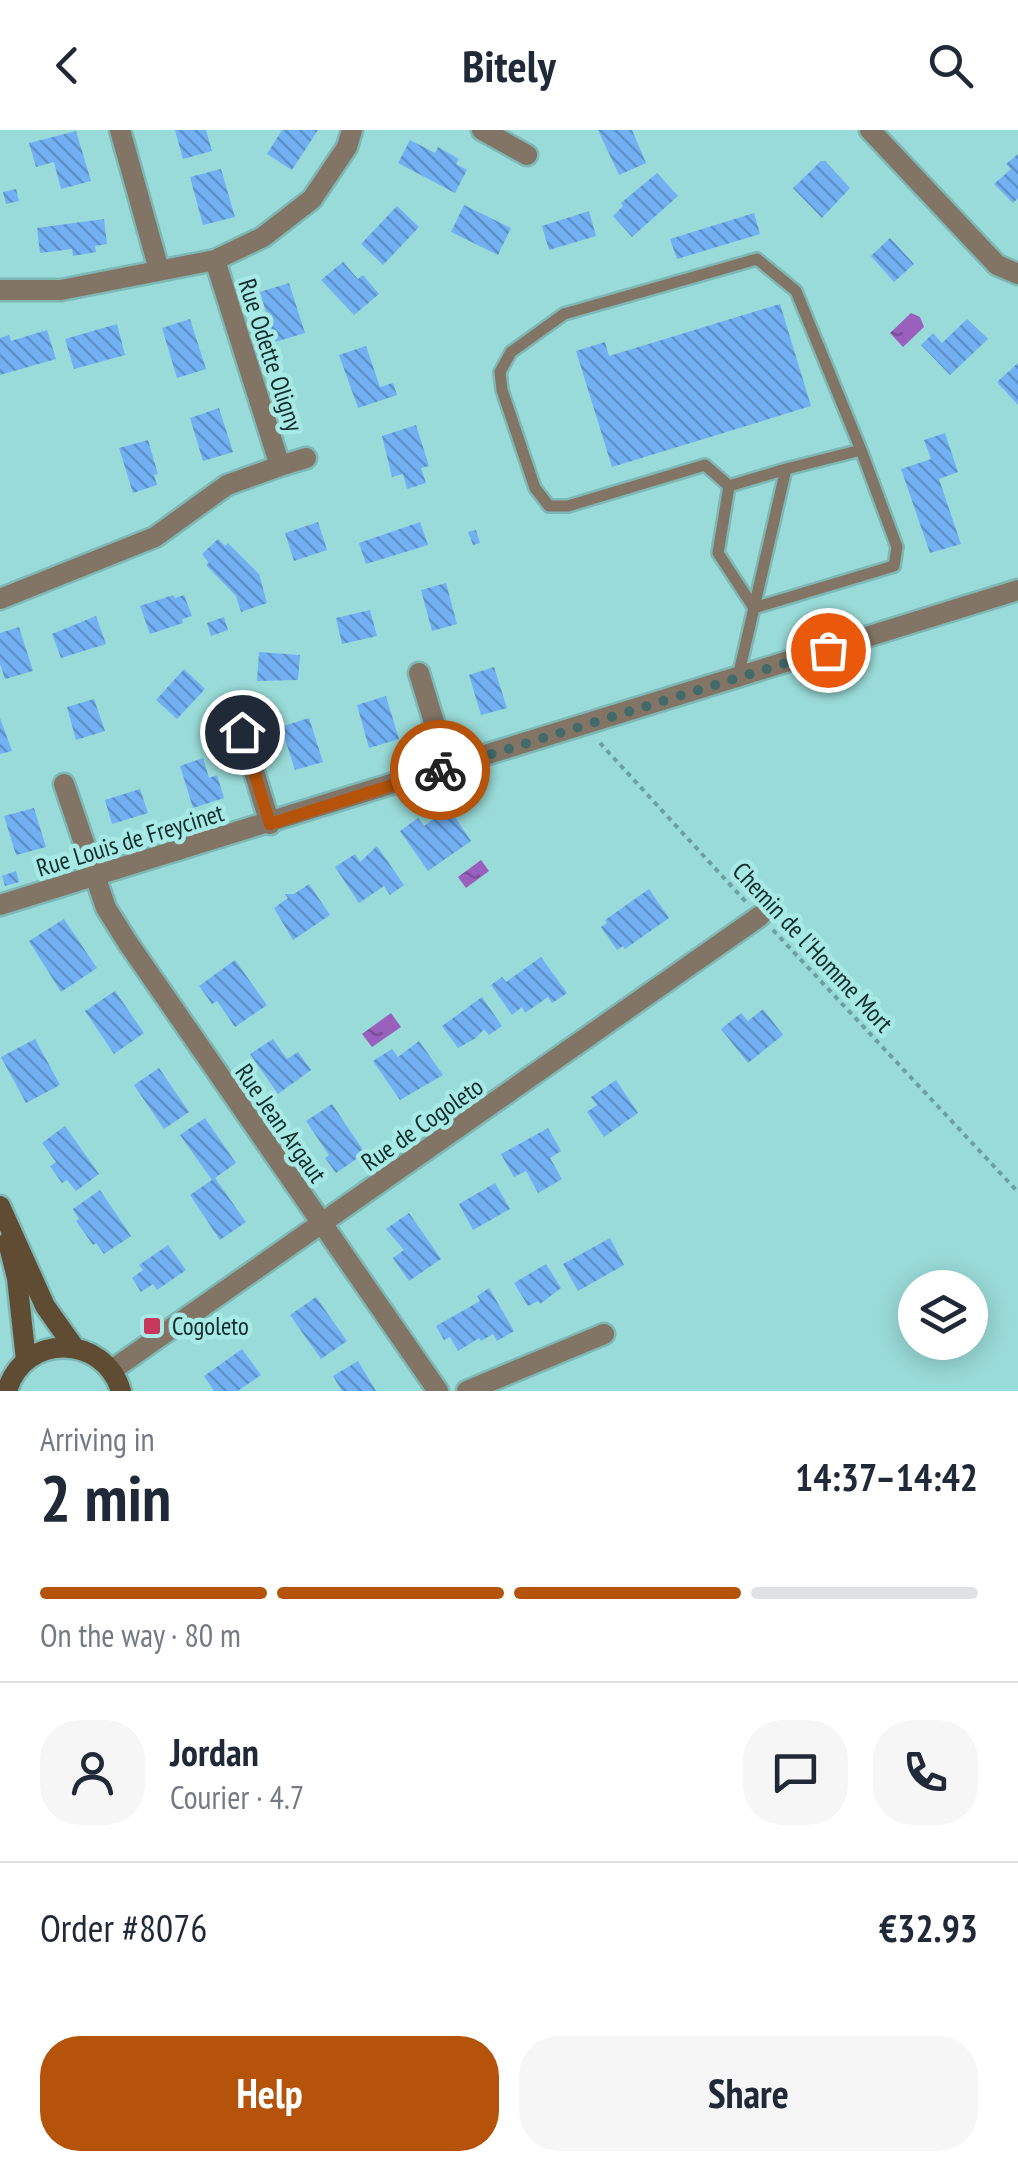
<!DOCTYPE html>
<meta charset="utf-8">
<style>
:root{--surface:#fff;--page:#f6f6f7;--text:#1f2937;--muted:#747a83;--line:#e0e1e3;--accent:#b45309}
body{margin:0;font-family:"PT Sans Narrow",sans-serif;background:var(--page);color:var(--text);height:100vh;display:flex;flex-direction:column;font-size:38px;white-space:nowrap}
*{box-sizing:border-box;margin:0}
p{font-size:32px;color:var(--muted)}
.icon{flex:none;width:55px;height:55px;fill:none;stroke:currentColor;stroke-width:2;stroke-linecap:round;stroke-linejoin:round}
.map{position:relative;height:1261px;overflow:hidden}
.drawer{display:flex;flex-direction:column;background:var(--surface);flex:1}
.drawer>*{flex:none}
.controls{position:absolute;left:898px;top:1140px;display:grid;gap:20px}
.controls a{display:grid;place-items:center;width:90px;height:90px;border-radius:50%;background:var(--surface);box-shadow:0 5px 25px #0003;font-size:50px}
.pin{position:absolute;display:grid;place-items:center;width:85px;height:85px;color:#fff;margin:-42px;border:5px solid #fff;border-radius:50%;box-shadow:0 2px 10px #0007}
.courier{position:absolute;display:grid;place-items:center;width:100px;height:100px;margin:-50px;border:8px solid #b45309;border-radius:50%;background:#fff;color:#222;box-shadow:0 2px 12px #0007}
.headline em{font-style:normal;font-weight:800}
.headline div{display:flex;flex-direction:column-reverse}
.headline{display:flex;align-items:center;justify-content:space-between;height:170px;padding:0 40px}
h1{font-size:65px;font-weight:800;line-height:75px}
.bar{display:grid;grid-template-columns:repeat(4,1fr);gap:15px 10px;align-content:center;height:120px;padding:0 40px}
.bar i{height:12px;border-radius:8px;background:var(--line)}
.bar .current{background:var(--accent)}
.bar p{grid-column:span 4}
.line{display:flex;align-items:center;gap:25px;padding:0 40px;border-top:2px solid var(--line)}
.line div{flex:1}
.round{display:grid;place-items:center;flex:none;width:105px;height:105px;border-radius:40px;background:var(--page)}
.primary-button{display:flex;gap:20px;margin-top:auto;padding:20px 40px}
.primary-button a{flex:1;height:115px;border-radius:40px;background:var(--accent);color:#fff;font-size:40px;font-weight:800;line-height:115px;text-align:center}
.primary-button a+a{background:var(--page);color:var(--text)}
header{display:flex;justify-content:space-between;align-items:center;height:130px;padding:0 40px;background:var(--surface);font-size:45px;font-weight:800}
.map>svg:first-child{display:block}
</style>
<header><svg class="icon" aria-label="back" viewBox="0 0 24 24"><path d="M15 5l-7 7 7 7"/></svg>Bitely<svg class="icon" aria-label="search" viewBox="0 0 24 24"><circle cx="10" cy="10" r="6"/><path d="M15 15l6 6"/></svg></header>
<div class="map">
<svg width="1018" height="1261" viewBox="0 0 1018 1261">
<defs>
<pattern id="water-ripples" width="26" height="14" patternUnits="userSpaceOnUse" patternTransform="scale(2.5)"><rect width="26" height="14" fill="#9a60bd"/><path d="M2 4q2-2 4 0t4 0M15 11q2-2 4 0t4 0" fill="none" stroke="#7c509a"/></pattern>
<pattern id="building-back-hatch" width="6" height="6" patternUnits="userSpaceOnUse" patternTransform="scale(2.5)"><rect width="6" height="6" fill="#72b0f4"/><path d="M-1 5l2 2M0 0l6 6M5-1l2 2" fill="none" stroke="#5c90c6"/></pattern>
</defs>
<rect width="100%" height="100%" fill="#99dbd8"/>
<path fill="url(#water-ripples)" d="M911 183 920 187 924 197 903 217 890 203Z
M481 730 489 741 466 758 458 747Z
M391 883 401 897 372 917 362 904Z"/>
<path fill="url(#building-back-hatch)" d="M175 0H206L212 21 183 29Z
M282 0H318L292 40 267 24Z
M598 0H632L646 33 619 45Z
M76 1 91 51 61 59 54 32 36 37 29 13Z
M410 10 435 23 438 17 459 29 456 34 467 40 455 63 398 33Z
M1018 24V68L1013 73 994 54 1011 39 1006 34Z
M821 31H825L850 58 822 88 793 58Z
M221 39 235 87 203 95 190 47Z
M657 43 678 66 632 107 613 86 623 76 621 73Z
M16 59 19 71 6 74 3 62Z
M464 75 511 98 498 125 451 102Z
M397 76 419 97 383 135 361 114Z
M589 81 596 106 549 120 542 96Z
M754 83 760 104 677 129 670 109Z
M104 89 107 114 95 116 96 122 73 126 72 119 40 123 37 98Z
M890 108 914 134 894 152 871 126Z
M343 132 358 149 363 145 379 164 354 185 321 150Z
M289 153 305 203 275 212 260 162Z
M780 174 811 276 612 337 576 221 605 212 609 226Z
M190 189 206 239 177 248 162 198Z
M967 189 988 209 950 245 921 215 933 203 942 213Z
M117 194 125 225 74 239 65 209Z
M47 200 56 229 0 245V208L9 205 11 211Z
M366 216 380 257 393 253 397 265 358 278 339 225Z
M1018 233V275L997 252Z
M219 278 233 322 203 331 190 288Z
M416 295 429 336 421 338 426 353 407 359 403 344 392 347 382 306Z
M945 303 958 342 939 349 961 414 930 423 901 339 931 329 924 310Z
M148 310 158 344 154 345 157 355 133 363 119 318Z
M318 392 327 420 294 431 285 403Z
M420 392 428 415 366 434 359 413Z
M476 400 480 413 473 415 468 402Z
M218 409 225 416 228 413 259 444 267 473 241 482 236 466 206 435 209 433 202 424Z
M446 453 457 494 432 501 421 460Z
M173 465 175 468 184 465 192 486 182 489 183 493 150 504 140 476Z
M370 480 377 506 342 514 336 488Z
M96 486 106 514 61 528 52 504Z
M224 487 228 500 211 506 207 493Z
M19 497 33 541 5 549 0 534V503Z
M259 522 300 525 298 550 257 551Z
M494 537 507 578 481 585 469 545Z
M184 539 205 559 177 589 156 570Z
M386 566 399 609 369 618 357 575Z
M94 569 105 601 76 610 67 577Z
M0 588 12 621 0 624Z
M309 588 323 632 295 640 281 597Z
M203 628 209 648 217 645 224 668 193 678 180 636Z
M140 659 148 683 112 694 105 670Z
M34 678 46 717 16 725 4 686Z
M449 678 471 711 428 741 400 701 418 688 424 696Z
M377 716 404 755 390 765 384 756 359 773 335 737 355 724 360 732Z
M16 741 19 752 5 756 2 746Z
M309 754 330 785 293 810 274 778 288 768 285 764H294Z
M649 759 669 788 625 819 623 816 617 820 601 797 607 793 605 790Z
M64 789 97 838 61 862 29 811Z
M541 827 567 863 552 873 548 867 525 883 522 877 512 885 491 855 502 847 506 852Z
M235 830 267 875 235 897 217 871 212 874 199 856Z
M115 861 144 903 114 924 85 881Z
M482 867 502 896 489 905 484 899 476 908 458 918 442 896Z
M763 879 783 905 748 933 721 899 741 883 748 891Z
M35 909 60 955 26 973 1 927Z
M273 909 287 929 298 922 311 940 278 964 250 924Z
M419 911 443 945 400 970 373 931 392 919 398 927Z
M159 938 189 982 164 999 134 955Z
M616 950 638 983 604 1007 587 982 597 975 591 967Z
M332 974 365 1023 336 1043 325 1028 329 1025 306 991Z
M205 988 236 1033 215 1048 246 1092 220 1110 190 1065 212 1050 180 1005Z
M65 996 99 1044 76 1061 67 1050 62 1053 50 1036 56 1032 42 1013Z
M548 998 561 1021 550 1028 562 1049 538 1063 526 1041 514 1047 501 1024Z
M495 1053 510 1079 473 1100 459 1074Z
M100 1060 131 1106 104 1124 96 1113 93 1115 76 1091 79 1089 73 1079Z
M409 1083 441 1129 409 1151 393 1128 404 1120 386 1099Z
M610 1108 624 1135 578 1161 563 1134Z
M168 1115 186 1140 157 1160 153 1154 141 1162 132 1148 143 1140 139 1135Z
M546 1134 561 1158 540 1174 538 1171 528 1176 514 1153Z
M489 1158 514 1201 497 1211 493 1204 481 1211 479 1208 458 1221 450 1207 444 1210 436 1196 480 1171 477 1166Z
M316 1167 347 1211 321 1229 290 1185Z
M242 1219 261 1245 238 1261H214L204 1246Z
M358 1231 376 1261H342L333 1246Z"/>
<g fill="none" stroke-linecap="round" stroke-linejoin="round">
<g stroke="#7eb8b5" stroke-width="16">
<path id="lane" d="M786 339 729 356 718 423 754 478 894 436 897 417 861 320
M729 356 705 335 568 376H549L535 358 502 260 500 242 511 222 564 184 757 129 796 161 861 320 786 339 738 547"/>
</g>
<g stroke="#7eb8b5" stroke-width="25">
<path id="street" d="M120 0 159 140
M482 0 527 25
M870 0 997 135 1018 144
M0 160H61L215 130 263 107 312 69 347 17 352 0
M280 336 306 328
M0 469 155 407 227 355 280 336 215 130
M419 543 448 638
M242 602 270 694
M64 654 106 778 128 813 438 1261
M0 775 1018 460
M112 1240 760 786
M467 1261 604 1204"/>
</g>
<g stroke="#7eb8b5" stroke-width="25">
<path id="secondary" d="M0 1076 45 1176 74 1217
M8 1112 17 1148 26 1230
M7 1261C24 1202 104 1204 121 1261"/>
</g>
<path stroke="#6ba19e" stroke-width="4" stroke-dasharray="5 5" stroke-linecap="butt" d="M600 613 746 772
M773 800 1018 1062"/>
<use href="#lane" stroke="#837565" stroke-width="11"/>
<use href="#street" stroke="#837565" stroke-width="20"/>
<use href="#secondary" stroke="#604c33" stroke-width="20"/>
</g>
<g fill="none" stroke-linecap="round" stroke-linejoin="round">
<path stroke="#416a68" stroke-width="10" stroke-dasharray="0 18" d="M440 640 828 520"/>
<path stroke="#b45309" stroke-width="12" d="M242 602 270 694 440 640"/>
</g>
<rect fill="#c8385a" stroke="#a6e9e5" stroke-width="4" x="142" y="1186" width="20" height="20" rx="5"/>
<g text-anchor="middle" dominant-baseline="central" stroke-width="9" stroke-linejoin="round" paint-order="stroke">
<g font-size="25" fill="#112d2b" stroke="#a6e9e5">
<text transform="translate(271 225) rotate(72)">Rue Odette Oligny</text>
<text transform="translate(130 710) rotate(-17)">Rue Louis de Freycinet</text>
<text transform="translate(813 817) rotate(47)">Chemin de l'Homme Mort</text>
<text transform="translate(281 993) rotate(55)">Rue Jean Argaut</text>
<text transform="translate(422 994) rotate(-35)">Rue de Cogoleto</text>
</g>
<g font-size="25" fill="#112d2b" stroke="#a6e9e5" text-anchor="start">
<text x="172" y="1196">Cogoleto</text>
</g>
</g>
</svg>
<div class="controls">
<a><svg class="icon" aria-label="layers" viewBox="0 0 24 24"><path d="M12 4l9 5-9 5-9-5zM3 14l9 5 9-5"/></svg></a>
</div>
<div class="pin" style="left:828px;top:520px;background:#ea580c"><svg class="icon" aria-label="bag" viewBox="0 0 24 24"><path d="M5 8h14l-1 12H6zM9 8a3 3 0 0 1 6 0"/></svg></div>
<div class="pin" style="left:242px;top:602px;background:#1f2937"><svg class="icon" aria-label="home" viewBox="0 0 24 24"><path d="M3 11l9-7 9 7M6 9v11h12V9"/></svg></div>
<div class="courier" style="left:440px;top:640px"><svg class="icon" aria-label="bike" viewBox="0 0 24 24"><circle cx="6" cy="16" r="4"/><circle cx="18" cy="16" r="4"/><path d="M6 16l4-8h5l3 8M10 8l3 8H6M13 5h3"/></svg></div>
</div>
<section class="drawer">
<div class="headline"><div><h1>2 min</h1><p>Arriving in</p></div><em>14:37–14:42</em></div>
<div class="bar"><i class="current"></i><i class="current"></i><i class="current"></i><i></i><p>On the way · 80 m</p></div>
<div class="line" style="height:180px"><a class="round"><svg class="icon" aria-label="person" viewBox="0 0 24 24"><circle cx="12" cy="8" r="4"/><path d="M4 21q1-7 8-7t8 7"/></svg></a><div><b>Jordan</b><p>Courier · 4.7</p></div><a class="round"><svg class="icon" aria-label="chat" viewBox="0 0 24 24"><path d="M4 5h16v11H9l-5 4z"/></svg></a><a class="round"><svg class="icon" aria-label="phone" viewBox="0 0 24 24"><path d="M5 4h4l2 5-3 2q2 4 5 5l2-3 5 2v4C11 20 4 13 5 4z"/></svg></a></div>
<div class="line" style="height:130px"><div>Order #8076</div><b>€32.93</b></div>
<div class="primary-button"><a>Help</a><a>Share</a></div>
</section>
